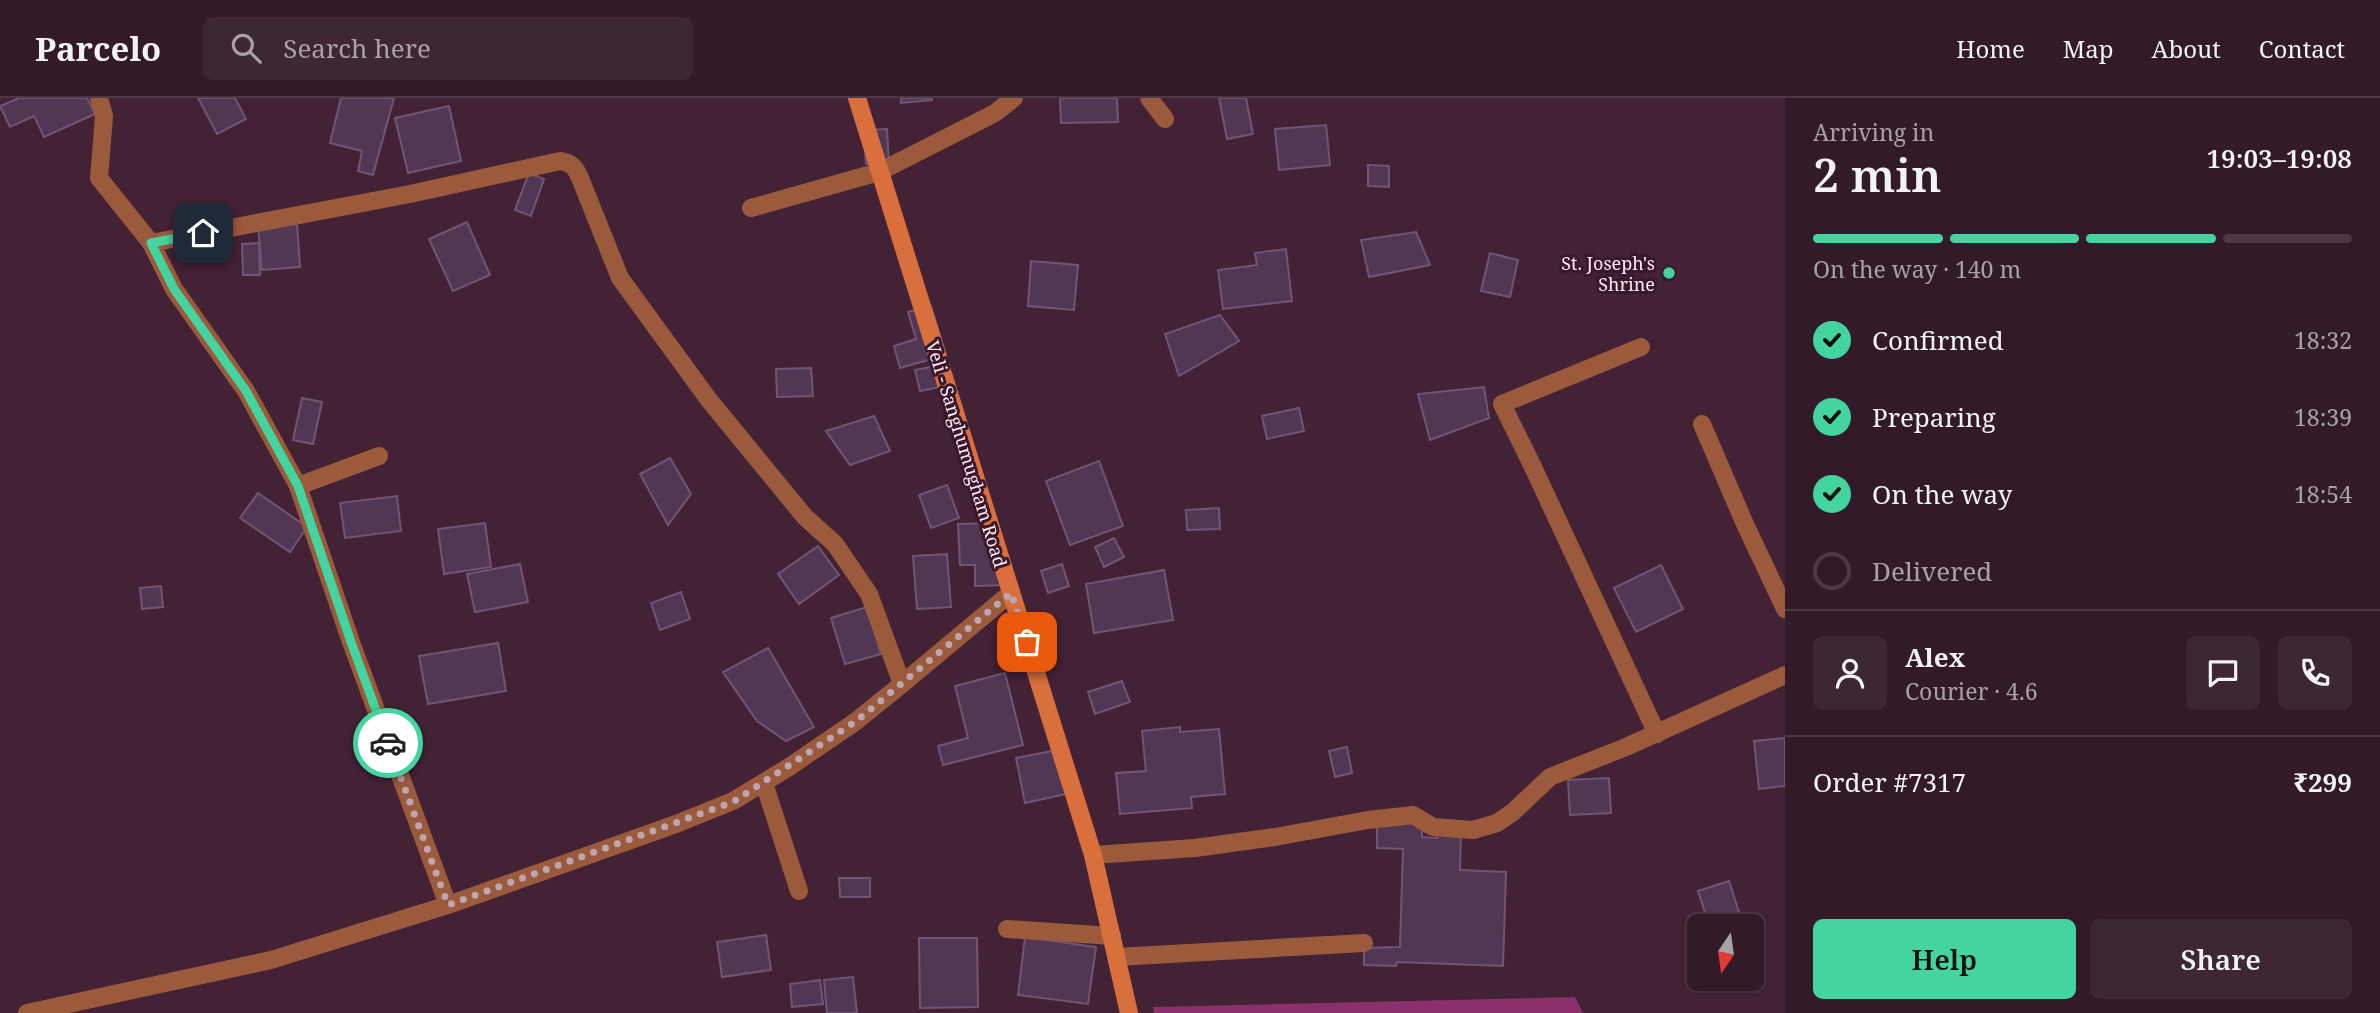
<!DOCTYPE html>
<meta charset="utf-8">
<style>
:root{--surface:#331a28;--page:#3e2734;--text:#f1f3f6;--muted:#a9a1a8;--line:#4e3845;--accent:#44d49f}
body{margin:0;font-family:"Noto Serif",serif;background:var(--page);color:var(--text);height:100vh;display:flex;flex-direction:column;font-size:26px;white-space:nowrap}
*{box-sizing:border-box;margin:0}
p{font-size:23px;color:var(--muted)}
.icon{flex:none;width:38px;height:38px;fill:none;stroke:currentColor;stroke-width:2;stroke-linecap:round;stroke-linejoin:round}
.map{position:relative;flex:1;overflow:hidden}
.details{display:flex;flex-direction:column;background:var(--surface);width:595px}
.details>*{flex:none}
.needle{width:46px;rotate:193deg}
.fabs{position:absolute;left:1687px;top:816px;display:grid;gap:14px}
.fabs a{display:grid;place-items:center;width:77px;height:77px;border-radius:10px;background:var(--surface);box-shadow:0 2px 5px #0004,0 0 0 2px var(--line);font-size:35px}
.pin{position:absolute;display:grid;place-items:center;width:60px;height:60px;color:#fff;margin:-30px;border-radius:14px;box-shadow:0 4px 10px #0006}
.courier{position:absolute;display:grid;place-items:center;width:70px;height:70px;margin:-35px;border:5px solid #44d49f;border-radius:50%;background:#fff;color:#222;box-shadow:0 2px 9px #0007}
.overview em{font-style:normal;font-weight:600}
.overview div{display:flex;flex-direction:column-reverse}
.overview{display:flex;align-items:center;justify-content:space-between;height:119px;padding:0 28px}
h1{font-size:46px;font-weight:600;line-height:52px}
.bar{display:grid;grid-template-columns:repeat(4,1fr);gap:10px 7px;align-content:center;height:84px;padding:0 28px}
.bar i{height:9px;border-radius:5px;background:var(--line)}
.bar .selected{background:var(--accent)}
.bar p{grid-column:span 4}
.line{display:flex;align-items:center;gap:18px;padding:0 28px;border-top:2px solid var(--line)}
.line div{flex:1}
.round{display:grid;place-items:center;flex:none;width:74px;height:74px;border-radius:10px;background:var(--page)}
ol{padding:0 28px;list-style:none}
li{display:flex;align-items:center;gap:21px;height:77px}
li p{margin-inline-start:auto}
li .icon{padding:7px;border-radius:50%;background:var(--accent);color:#111;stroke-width:4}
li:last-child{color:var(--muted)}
li i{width:38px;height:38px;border:4px solid var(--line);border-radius:50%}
.cta{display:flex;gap:14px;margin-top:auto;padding:14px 28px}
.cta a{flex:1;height:80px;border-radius:10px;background:var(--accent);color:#111;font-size:28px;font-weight:600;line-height:80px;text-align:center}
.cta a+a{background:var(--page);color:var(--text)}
header{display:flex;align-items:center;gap:42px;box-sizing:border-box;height:98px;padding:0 35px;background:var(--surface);border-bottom:2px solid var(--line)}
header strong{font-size:33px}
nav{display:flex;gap:38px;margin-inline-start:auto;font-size:24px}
.search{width:490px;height:63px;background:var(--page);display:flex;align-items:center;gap:18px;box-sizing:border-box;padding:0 24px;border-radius:10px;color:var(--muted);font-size:26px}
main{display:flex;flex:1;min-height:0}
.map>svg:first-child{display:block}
</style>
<header>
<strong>Parcelo</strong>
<div class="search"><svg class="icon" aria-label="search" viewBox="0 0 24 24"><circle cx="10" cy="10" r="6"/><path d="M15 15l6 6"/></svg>Search here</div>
<nav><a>Home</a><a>Map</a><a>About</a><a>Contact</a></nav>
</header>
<main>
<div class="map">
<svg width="1785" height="915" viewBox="0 0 1785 915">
<rect width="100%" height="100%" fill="#442236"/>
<path fill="#8a306a" d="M1575 899 1583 915H1154L1153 909Z"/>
<path fill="#523754" stroke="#725574" stroke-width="2" d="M19 0H87L95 16 44 39 34 18 10 29 0 8Z
M198 0H235L246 21 217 36Z
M341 0H394L373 77 358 73 362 53 330 45Z
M901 0H932V2L901 5Z
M1060 0H1117L1118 24 1061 25Z
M1219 0H1246L1253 36 1227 41Z
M449 8 461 63 408 75 395 20Z
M1326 27 1330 67 1279 72 1275 31Z
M887 31 889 65 866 66 864 32Z
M1368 67 1389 68V89L1368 88Z
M529 75 544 81 531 118 515 112Z
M467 124 490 177 453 193 429 141Z
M297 126 300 169 262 172 258 128Z
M1416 134 1430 167 1369 179 1361 142Z
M259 145 260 177H243L242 146Z
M1286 151 1292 203 1223 211 1218 172 1257 167 1255 155Z
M1490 155 1518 162 1510 199 1481 193Z
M1031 163 1078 167 1074 212 1028 208Z
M931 208 946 257 900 270 894 248 916 241 908 214Z
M1220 217 1239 243 1179 278 1165 236Z
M935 268 940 289 920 293 915 272Z
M811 270 813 298 777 299 776 271Z
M1484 289 1489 320 1430 342 1418 296Z
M302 300 322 304 313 346 293 342Z
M1299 310 1304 333 1267 341 1262 318Z
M874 318 890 353 850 367 826 333Z
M670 360 691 396 668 427 640 376Z
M1099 363 1123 428 1070 447 1046 383Z
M947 387 959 420 931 430 919 397Z
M258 395 307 429 290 454 240 420Z
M397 398 401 433 345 440 340 405Z
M1219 410 1220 431 1187 432 1186 412Z
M485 425 491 469 444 476 438 431Z
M994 425 1007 487 975 488V467H960L958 426Z
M1114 440 1124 459 1104 469 1095 449Z
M818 448 839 477 799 506 778 476Z
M947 456 951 509 917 511 913 458Z
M520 466 528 504 475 514 467 476Z
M1062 466 1069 488 1048 495 1041 473Z
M1661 467 1683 511 1636 534 1614 490Z
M1164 472 1173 522 1094 535 1086 486Z
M161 488 163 509 142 511 140 490Z
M681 494 690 521 660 532 651 505Z
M867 509 881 556 845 566 831 520Z
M498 545 506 593 428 606 419 558Z
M768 550 814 629 786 643 757 623 723 574Z
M1005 575 1023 647 943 667 938 648 968 640 955 588Z
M1122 583 1130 604 1095 616 1088 594Z
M1180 629V634L1219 631 1225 696 1191 699 1192 710 1120 716 1116 675 1146 673 1142 633Z
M1785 640V688L1759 691 1754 643Z
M1347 649 1352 675 1335 679 1329 653Z
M1057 652 1066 696 1025 705 1016 660Z
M1609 680 1611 715 1570 717 1568 682Z
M1377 723 1422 724V739L1437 740V736H1461L1460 772 1506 774 1503 868 1397 864 1396 868 1364 867V850L1400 849 1403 751 1377 750Z
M839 780H870V799H840Z
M1729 783 1739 814 1708 824 1698 793Z
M766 837 771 872 722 879 717 844Z
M1025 839 1096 849 1088 906 1018 897Z
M919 840H977L978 909 920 910Z
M853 879 857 915H827L824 882Z
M820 882 823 906 792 909 790 886Z"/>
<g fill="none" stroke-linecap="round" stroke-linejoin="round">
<path stroke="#9c5a3c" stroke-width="18" d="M99 0 104 18 99 80 151 145 174 191 246 293 298 388 351 544 448 807
M1149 0 1165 21
M751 110 879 74 995 15 1014 0
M1641 249 1502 306 1533 369 1657 636
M1702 326 1744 424 1785 511
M298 388 379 358
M902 586 1011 495
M764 685 799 793
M1093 757 1195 750 1275 739 1368 722 1413 717 1433 729 1473 732 1497 725 1513 714 1550 679 1626 649 1785 577
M1007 831 1112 838
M1117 859 1364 845
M27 915 271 862 448 807 676 726 733 703 789 669 855 624 902 586 869 496 835 446 805 419 709 302 620 180 580 80C575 69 572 65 560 63L410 96 151 145"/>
<path stroke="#d96f3c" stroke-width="18" d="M857 0 1093 757 1129 915"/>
</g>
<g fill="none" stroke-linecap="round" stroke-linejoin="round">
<path stroke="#bda5b2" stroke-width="7" stroke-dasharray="0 12.6" d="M388 645 448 807 733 704 855 624 1011 495 1027 544"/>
<path stroke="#44d49f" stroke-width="9" d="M203 135 151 145 174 191 246 293 298 388 351 544 388 645"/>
</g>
<circle fill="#44d49f" stroke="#39182c" stroke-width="2.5" cx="1669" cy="175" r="7"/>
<g text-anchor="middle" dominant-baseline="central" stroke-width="6" stroke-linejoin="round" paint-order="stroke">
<g font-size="18" fill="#feebf5" stroke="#39182c" text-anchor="end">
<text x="1655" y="165">St. Joseph's<tspan x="1655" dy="21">Shrine</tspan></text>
</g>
<g font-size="18" fill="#feebf5" stroke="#39182c">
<text transform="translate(967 356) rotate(73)">Veli - Sanghumugham Road</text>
</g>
</g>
</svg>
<div class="fabs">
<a><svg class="needle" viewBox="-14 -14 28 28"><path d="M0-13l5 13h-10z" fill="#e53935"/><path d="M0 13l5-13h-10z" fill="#a9a1a8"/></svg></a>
</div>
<div class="pin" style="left:1027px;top:544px;background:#ea580c"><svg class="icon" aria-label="bag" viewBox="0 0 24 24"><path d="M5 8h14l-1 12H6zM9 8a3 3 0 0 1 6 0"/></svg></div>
<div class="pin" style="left:203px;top:135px;background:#1f2937"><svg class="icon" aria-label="home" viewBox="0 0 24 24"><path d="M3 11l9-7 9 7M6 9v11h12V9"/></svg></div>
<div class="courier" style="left:388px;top:645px"><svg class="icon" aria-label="car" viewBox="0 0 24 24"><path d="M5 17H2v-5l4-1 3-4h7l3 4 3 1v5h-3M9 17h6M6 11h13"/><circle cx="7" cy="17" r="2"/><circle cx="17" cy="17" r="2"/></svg></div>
</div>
<section class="details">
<div class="overview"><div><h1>2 min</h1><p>Arriving in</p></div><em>19:03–19:08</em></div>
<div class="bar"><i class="selected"></i><i class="selected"></i><i class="selected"></i><i></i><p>On the way · 140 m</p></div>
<ol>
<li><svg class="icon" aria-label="check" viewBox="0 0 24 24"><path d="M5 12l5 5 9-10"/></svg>Confirmed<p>18:32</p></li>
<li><svg class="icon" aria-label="check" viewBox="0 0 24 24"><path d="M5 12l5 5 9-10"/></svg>Preparing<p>18:39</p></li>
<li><svg class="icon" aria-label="check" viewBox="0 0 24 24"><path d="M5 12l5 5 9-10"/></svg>On the way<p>18:54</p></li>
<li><i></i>Delivered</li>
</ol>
<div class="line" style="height:126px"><a class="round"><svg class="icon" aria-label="person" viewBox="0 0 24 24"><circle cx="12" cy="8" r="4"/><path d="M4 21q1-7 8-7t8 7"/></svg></a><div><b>Alex</b><p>Courier · 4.6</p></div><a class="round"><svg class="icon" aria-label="chat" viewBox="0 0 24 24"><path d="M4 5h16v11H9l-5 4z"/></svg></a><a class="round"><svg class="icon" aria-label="phone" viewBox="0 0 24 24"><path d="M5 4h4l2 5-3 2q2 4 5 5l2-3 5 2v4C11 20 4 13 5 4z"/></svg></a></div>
<div class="line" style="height:91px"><div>Order #7317</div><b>₹299</b></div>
<div class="cta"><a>Help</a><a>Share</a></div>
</section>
</main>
